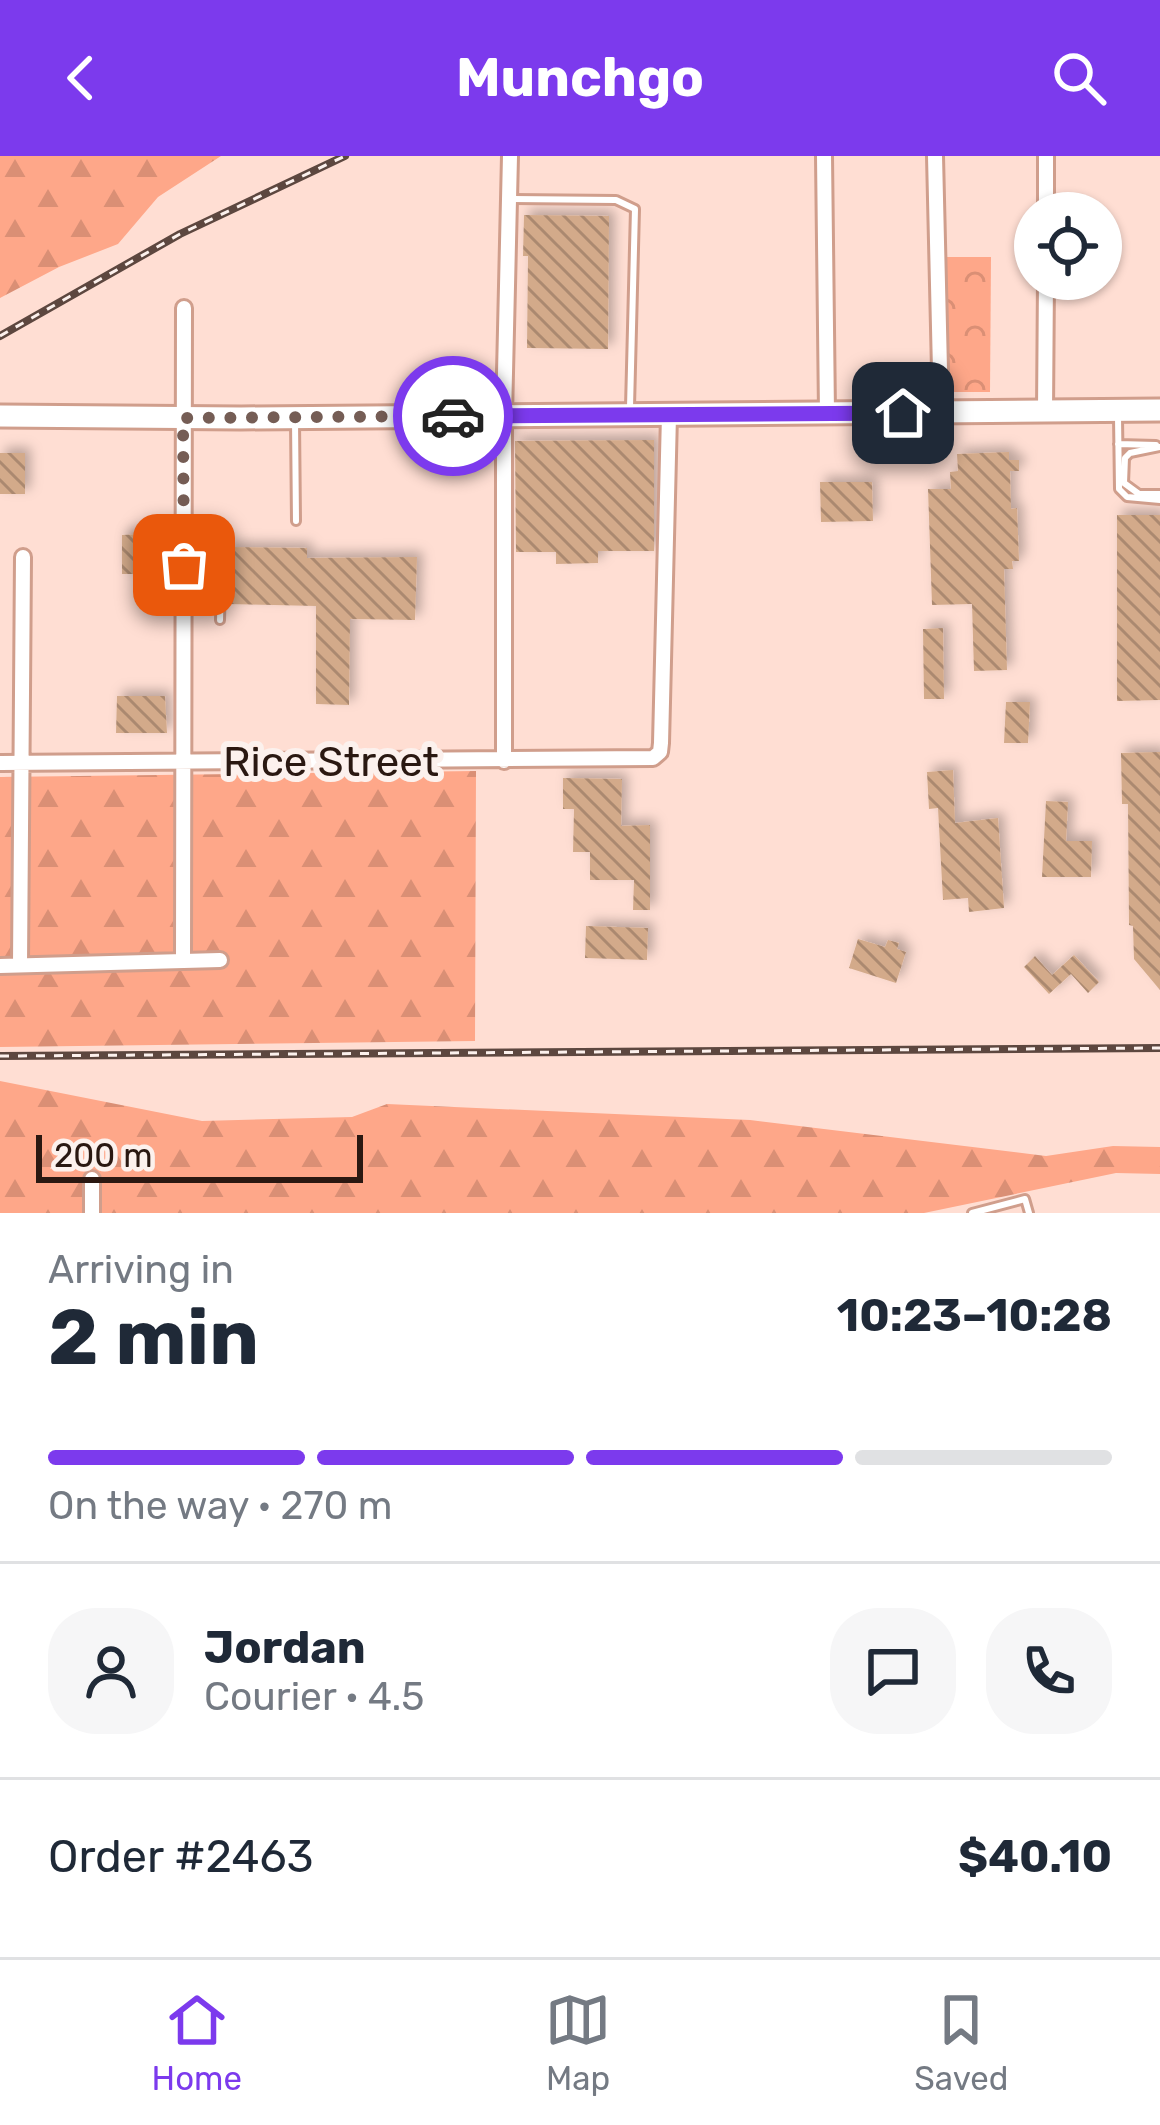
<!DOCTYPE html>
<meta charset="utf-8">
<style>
:root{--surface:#fff;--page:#f6f6f7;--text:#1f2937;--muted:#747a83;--line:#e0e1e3;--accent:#7c3aed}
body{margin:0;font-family:Rubik,sans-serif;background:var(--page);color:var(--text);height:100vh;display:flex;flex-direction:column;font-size:45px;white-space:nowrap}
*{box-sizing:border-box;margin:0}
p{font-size:39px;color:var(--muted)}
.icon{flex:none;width:66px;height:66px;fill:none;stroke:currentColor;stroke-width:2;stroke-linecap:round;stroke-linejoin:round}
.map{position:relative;height:1057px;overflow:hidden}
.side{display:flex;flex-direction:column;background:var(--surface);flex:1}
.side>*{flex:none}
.buttons{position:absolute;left:1014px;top:36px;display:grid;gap:24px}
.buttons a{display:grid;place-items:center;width:108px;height:108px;border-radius:50%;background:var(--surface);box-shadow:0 3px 9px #0004;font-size:60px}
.scale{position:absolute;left:36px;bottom:30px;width:327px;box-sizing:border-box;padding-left:12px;border:6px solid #2a1811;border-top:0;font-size:33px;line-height:42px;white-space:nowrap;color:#2a1811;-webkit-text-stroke:9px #fcf1ed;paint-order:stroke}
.pin{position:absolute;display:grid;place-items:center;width:102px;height:102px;color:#fff;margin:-51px;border-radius:24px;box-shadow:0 6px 18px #0006}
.courier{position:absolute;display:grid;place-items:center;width:120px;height:120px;margin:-60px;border:9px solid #7c3aed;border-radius:50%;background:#fff;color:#222;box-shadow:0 3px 15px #0007}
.headline em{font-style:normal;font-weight:700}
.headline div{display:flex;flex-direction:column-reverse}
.headline{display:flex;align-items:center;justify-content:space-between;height:204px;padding:0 48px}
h1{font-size:78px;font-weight:700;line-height:90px}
.bar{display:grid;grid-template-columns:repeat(4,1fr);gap:18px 12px;align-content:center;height:144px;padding:0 48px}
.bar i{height:15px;border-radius:9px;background:var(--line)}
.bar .current{background:var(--accent)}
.bar p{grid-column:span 4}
.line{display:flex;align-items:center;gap:30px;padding:0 48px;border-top:3px solid var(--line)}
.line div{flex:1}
.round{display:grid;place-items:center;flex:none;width:126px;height:126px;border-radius:48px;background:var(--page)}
header{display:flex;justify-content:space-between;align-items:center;height:156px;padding:0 48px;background:var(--accent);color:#fff;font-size:54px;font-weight:700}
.dock{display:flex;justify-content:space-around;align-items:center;height:168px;border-top:3px solid var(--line);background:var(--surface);font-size:33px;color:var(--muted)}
.dock a{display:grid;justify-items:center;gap:6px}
.dock .current{color:var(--accent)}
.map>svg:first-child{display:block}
</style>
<header><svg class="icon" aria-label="back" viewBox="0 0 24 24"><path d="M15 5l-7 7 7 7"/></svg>Munchgo<svg class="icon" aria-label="search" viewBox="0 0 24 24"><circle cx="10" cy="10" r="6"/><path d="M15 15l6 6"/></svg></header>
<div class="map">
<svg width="1160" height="1057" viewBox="0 0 1160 1057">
<defs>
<pattern id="forest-firs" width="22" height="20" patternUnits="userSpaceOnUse" patternTransform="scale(3)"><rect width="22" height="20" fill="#fea789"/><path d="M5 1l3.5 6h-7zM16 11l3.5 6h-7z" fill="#da8f75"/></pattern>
<pattern id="park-crowns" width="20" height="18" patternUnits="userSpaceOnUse" patternTransform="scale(3)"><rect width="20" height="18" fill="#fea789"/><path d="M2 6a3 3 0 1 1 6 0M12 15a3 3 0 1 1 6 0" fill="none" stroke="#da8f75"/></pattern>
<pattern id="building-back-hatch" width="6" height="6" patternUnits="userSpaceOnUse" patternTransform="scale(3)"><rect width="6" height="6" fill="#d3aa8a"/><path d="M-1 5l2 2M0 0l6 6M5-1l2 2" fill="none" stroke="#ab896f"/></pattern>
<filter id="shadow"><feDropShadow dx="5.5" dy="-5.5" stdDeviation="6" flood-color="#0004"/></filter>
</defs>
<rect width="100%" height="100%" fill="#ffded3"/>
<path fill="url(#forest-firs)" d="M0 0H221L158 41 118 88 59 111 0 142Z
M476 615 475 885 0 891V621Z
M0 925 202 965 352 961 387 948 750 964 1046 1000 1113 990 1160 991V1018L1116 1017 924 1057H0Z"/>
<path fill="url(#park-crowns)" d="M945 101H991L990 236H948Z"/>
<path fill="url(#building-back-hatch)" filter="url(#shadow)" d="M524 59 609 60 608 193 527 192 528 100H523Z
M654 284V395H598V407L556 408V396H516L515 285Z
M1009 296V304H1019V315H1010L1011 353 1017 352 1019 405H1012L1013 413H1004L1007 514 974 515 972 448 932 449 928 333H951L950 316 958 315 957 298Z
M0 297H25V338H0Z
M820 326H872L873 365 821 366Z
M1117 359H1160V544L1117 545Z
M141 378 143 418H122V379Z
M226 391 307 392V402L417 401 415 464 350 463 349 549 316 548V450L228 448Z
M943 472 944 543H924L923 473Z
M117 540H165L167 577H116Z
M1006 546H1030L1028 587H1004Z
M1160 596V834L1134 803 1133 770 1129 769 1128 648H1122L1121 597Z
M953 614 955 667 998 662 1004 752 969 756 968 742 943 744 938 652 929 653 927 616Z
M563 622 622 623 621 670 650 669V754H633L634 724H590V696H573L574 653H563Z
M1046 645 1068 646 1066 685H1092L1091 721H1042Z
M586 770 648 772 647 804 585 802Z
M858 783 885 791 888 784 899 787 897 793 906 796 896 827 849 812Z
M1074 799 1099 826 1088 837 1071 818 1049 838 1024 811 1035 800 1052 819Z"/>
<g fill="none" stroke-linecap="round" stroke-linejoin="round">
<g stroke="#d09e8c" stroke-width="12">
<path id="service" d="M513 43 616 44 635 53 630 251
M1118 261 1119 333 1127 341 1160 344
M295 265 296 365
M1118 288 1156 289
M1160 291 1130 297 1125 302 1124 327 1139 338H1160
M187 409 215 411 221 427 220 464
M972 1057 1025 1043 1029 1057"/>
</g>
<g stroke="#d09e8c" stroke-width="20">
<path id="minor" d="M824 0 827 257
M935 0 941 257
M1046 0V57
M1045 255 1046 123
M504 605V260L510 0
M0 607 653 602 660 596 661 587 669 259
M183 805 184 152
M20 809 23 401
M0 810 220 804
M92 1057V1023"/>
</g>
<g stroke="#d09e8c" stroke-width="27">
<path id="primary" d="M0 260 241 262 1160 254"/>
</g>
<use href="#service" stroke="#fff" stroke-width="6"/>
<use href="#minor" stroke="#fff" stroke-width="14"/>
<use href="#primary" stroke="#fff" stroke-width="21"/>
<g stroke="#5d473f" stroke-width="8">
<path id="rail" d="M0 180 180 78 345 0
M0 900 1160 892"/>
</g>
<use href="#rail" stroke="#fcf1ed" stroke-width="3" stroke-dasharray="9" stroke-linecap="butt"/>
</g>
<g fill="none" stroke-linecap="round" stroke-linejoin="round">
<path stroke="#755d55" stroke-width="12" stroke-dasharray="0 21.6" d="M184 409 183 262 453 260"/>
<path stroke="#7c3aed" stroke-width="15" d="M453 260 903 257"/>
</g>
<g text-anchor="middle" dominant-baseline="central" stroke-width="12" stroke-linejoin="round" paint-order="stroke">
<g font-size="42" fill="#2a1811" stroke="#fcf1ed">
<text x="331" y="606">Rice Street</text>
</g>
</g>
</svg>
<div class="buttons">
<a><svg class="icon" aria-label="locate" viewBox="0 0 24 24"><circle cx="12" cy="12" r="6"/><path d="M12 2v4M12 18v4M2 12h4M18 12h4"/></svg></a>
</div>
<div class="scale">200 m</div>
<div class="pin" style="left:184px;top:409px;background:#ea580c"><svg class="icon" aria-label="bag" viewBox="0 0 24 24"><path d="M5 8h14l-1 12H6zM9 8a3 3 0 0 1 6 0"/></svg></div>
<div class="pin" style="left:903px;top:257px;background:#1f2937"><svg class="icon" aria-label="home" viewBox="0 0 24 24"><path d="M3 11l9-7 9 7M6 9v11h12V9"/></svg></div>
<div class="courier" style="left:453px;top:260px"><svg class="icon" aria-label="car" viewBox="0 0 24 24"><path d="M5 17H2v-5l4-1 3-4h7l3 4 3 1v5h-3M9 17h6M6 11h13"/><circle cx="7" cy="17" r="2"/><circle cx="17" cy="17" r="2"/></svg></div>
</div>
<section class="side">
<div class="headline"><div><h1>2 min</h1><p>Arriving in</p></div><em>10:23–10:28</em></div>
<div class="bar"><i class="current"></i><i class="current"></i><i class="current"></i><i></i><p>On the way · 270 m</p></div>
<div class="line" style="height:216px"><a class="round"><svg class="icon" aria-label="person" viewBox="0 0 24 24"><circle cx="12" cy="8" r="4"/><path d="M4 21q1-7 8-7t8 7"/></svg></a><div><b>Jordan</b><p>Courier · 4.5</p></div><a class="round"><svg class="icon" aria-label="chat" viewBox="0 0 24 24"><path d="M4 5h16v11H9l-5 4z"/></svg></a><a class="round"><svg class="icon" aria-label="phone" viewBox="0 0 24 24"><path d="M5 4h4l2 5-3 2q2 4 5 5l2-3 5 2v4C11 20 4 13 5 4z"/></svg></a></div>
<div class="line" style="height:156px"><div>Order #2463</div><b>$40.10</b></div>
</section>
<nav class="dock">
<a class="current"><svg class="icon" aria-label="home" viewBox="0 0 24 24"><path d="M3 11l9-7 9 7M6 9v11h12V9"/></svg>Home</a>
<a><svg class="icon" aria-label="map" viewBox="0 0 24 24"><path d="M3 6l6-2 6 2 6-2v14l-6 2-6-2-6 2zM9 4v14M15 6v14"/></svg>Map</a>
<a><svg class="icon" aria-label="saved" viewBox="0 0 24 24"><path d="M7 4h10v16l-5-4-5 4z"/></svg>Saved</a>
</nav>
